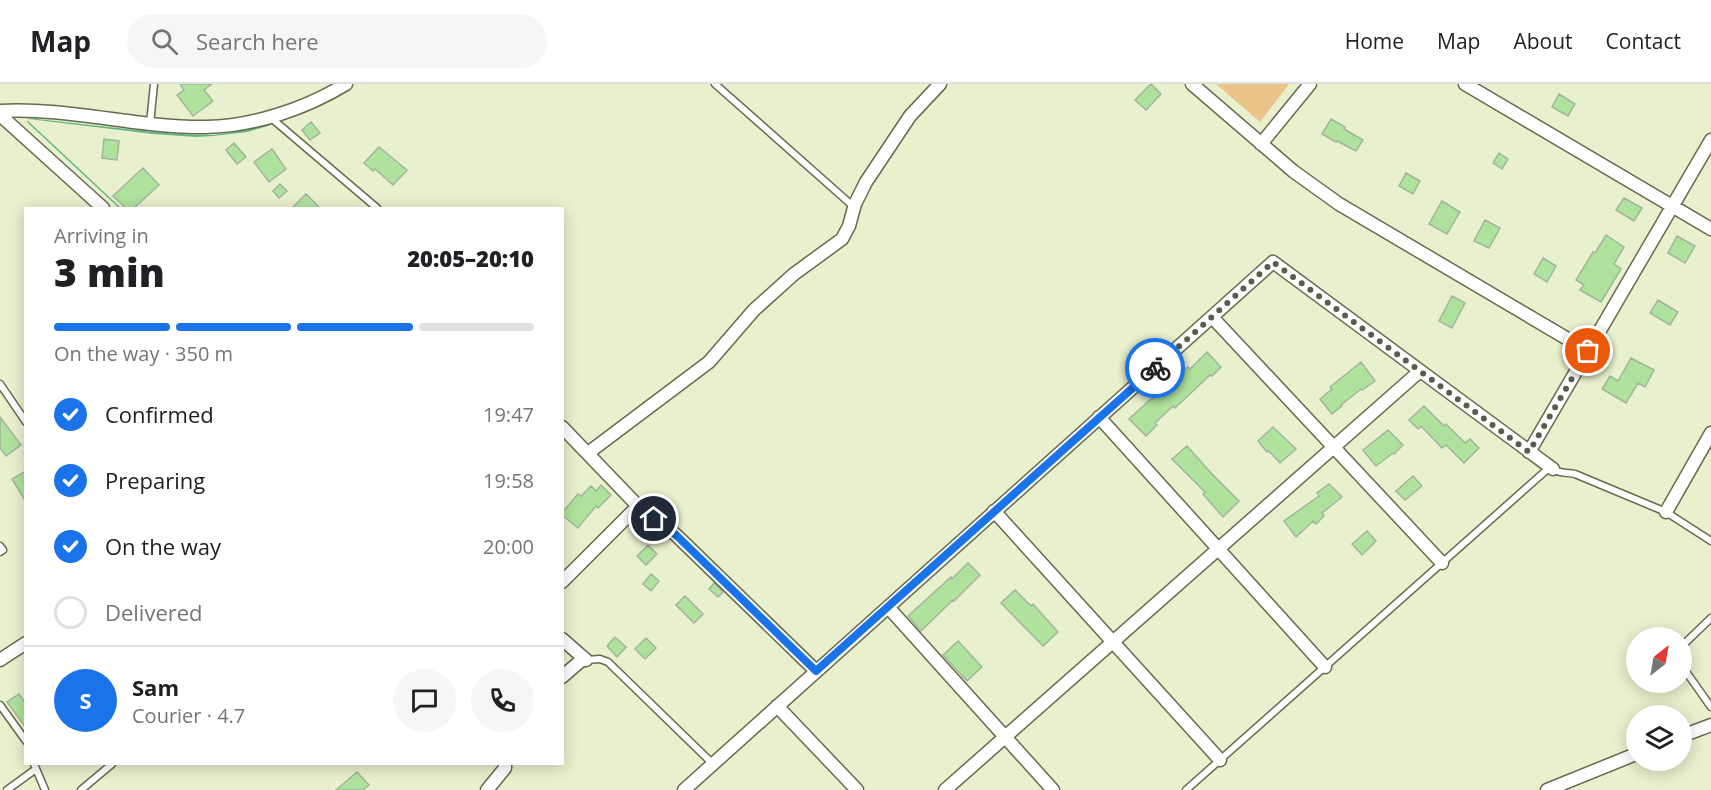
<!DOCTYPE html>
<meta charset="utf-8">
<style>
:root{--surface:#fff;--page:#f6f6f6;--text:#202124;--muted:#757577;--line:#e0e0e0;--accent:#1a73e8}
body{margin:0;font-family:"Open Sans",sans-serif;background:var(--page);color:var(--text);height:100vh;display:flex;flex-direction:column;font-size:22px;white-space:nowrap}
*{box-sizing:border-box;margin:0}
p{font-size:20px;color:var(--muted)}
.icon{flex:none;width:33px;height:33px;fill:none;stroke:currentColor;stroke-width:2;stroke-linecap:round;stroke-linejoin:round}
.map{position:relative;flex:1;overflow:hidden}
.details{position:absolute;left:24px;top:123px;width:540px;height:558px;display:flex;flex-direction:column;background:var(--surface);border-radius:0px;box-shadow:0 3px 15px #0003}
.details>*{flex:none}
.needle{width:39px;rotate:31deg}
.tools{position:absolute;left:1626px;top:543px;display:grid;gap:12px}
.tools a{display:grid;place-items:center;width:66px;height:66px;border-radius:50%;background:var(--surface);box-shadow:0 3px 15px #0003;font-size:30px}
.pin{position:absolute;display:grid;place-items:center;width:51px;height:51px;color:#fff;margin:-26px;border:3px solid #fff;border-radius:50%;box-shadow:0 2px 6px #0007}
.courier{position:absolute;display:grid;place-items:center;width:60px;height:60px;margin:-30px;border:4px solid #1a73e8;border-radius:50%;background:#fff;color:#222;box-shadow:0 2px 8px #0007}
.headline em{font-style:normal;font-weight:800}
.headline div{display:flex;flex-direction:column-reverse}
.headline{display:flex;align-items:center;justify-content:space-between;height:102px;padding:0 30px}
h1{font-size:39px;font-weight:800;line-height:45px}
.bar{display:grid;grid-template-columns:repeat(4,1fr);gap:9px 6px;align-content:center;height:72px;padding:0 30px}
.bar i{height:8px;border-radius:4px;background:var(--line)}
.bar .active{background:var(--accent)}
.bar p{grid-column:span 4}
.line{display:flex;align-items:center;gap:15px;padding:0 30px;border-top:2px solid var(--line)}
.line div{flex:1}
.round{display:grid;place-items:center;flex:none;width:63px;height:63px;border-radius:32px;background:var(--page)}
ol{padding:0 30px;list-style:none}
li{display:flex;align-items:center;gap:18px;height:66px}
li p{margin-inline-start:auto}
li .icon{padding:6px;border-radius:50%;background:var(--accent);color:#fff;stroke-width:4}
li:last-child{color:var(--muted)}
li i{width:33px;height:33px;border:3px solid var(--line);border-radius:50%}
header{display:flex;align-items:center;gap:36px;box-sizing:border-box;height:84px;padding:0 30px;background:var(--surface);border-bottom:2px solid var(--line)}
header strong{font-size:28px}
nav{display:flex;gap:33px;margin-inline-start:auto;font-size:21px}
.search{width:420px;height:54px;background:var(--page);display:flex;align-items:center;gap:15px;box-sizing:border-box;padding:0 21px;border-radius:33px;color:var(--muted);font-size:22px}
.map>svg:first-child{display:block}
</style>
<header>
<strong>Map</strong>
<div class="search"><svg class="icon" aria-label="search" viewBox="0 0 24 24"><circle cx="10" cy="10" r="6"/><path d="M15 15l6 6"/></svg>Search here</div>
<nav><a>Home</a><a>Map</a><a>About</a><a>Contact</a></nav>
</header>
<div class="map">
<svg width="1711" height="706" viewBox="0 0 1711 706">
<rect width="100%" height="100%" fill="#e8f0ce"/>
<path fill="#eac48a" d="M1216 0H1289L1260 38Z"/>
<path fill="#60b384" d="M28 34 153 48 194 51H213L246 46 270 40 271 41 247 48 213 52 196 53 153 50 29 35Z
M28 37 121 124H119L27 38Z"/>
<path fill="#afe29c" stroke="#a2b69b" stroke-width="1.5" d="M180 0H212L204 6 213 17 193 32 177 11 184 6Z
M1151 0 1161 10 1146 26 1135 16Z
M1559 10 1575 20 1568 32 1552 23Z
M1331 35 1345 43 1344 45 1363 56 1356 67 1337 57 1336 58 1322 50Z
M311 38 320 49 310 56 302 46Z
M104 55 119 57 117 76 102 74Z
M234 59 246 73 237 80 226 66Z
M379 63 407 86 393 101 375 85 373 87 364 79Z
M272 65 286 85 269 98 254 78Z
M1499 69 1508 75 1502 85 1493 79Z
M143 84 159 101 134 124H126L113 112Z
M1406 89 1420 97 1413 110 1399 102Z
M280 100 287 107 279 114 273 107Z
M306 110 320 124H292Z
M1624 114 1642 124 1634 137 1616 126Z
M1442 117 1460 128 1447 150 1429 140Z
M1485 136 1500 144 1489 164 1474 157Z
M1606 151 1624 163 1614 180 1621 185 1601 218 1580 206 1584 201 1576 196 1593 168 1595 169Z
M1677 152 1695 162 1685 179 1668 169Z
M1543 174 1556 182 1547 198 1534 190Z
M1452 212 1465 219 1452 244 1439 237Z
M1658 216 1678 228 1670 241 1650 229Z
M1207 268 1221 283 1212 292 1210 291 1175 324 1173 322 1155 339 1157 341 1146 352 1129 335 1152 314 1153 315 1188 283 1190 285Z
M1631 274 1654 286 1645 303 1638 299 1626 319 1602 305 1610 292 1618 297Z
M1361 278 1375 297 1362 306 1361 305 1341 321 1342 322 1332 330 1320 315 1332 305 1330 303Z
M1424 322 1444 342 1446 340 1465 359 1470 355 1479 364 1464 379 1446 361 1442 364 1421 342 1418 345 1409 336Z
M0 333 21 361 6 372 0 364Z
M1273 343 1296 365 1280 379 1269 367 1267 368 1258 357Z
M1388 346 1403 361 1394 370 1393 369 1376 382 1363 366Z
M1187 362 1212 390 1239 417 1223 433 1203 410 1205 408 1172 375Z
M26 387V418L12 395Z
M1413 392 1422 402 1405 416 1396 407Z
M1329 400 1342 413 1322 429 1324 432 1316 440 1313 437 1296 453 1284 437 1319 412 1317 409Z
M601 401 611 411 598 424 596 422 578 444 562 431V429L578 410 581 412 591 402 596 407Z
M1367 447 1376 457 1362 471 1352 460Z
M648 461 657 470 646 481 637 472Z
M968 479 980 491 954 517 953 516 921 547 908 532 951 493 952 495Z
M651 490 659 497 651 507 643 500Z
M714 499 723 508 718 513 709 505Z
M1015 506 1031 522 1033 520 1058 548 1043 562 1001 519Z
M685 512 703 530 694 539 676 521Z
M615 553 626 563 617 573 607 562Z
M646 554 656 564 645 575 635 565Z
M958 557 982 583 967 597 943 571Z
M19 610 26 620V644L7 618Z
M357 688 369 701 363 706H336Z"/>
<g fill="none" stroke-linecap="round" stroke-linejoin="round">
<g stroke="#656b4e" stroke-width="9">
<path id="service" d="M715 0 854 123
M270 33 377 124
M150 40 154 0
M0 300 26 338
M1553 385C1559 390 1567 388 1575 390L1666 428 1711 457
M0 462 3 466 0 468
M1682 562 1711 534
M586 576 600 575 608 578 713 680
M1682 582 1711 623
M0 621 26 657
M34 680 45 706
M7 706 36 685
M81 706 112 680
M1186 706 1550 383"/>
</g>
<g stroke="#656b4e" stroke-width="15">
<path id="minor" d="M1192 0 1293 87 1339 120 1588 267
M1465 0 1711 145
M0 27C69 23 137 44 206 43 254 42 305 25 346 0
M0 31 103 124
M1261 60 1310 0
M1212 233 1442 479
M1099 333 1325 583
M562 343 638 422 676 451 816 587
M1529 368 1711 56
M588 369 709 278 754 226 794 190 842 155 849 142 855 120 866 98 910 32 940 0
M994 427 1220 676
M1666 428 1711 349
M562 498 638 422
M888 523 1053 706
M562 555 586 576
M0 576 26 559
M562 593 584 574
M777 622 857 706
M1682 652 1711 641
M487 706 505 684V680
M684 706 1273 178 1553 385
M945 706 1420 287
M1547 706 1636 670"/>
</g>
<use href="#service" stroke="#fff" stroke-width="6"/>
<use href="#minor" stroke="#fff" stroke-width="12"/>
</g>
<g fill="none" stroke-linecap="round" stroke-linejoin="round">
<path stroke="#595d4b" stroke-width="6" stroke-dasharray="0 10.8" d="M1155 284 1273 178 1529 368 1588 267"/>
<path stroke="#1a73e8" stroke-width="8" d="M654 435 676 451 816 587 1155 284"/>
</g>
</svg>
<div class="tools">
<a><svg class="needle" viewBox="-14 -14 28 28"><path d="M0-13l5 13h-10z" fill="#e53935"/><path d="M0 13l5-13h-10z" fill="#757577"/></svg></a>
<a><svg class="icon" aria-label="layers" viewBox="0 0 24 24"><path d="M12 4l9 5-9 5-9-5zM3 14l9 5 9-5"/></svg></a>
</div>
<div class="pin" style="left:1588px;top:267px;background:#ea580c"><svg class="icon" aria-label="bag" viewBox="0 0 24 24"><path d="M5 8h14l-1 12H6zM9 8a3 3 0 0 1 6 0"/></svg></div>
<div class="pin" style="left:654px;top:435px;background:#1f2937"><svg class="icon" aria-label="home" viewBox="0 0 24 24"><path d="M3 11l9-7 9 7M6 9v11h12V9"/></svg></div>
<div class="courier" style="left:1155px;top:284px"><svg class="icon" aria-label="bike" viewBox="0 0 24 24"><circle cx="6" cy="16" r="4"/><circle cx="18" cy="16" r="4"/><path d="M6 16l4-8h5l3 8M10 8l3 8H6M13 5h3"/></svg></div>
<section class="details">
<div class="headline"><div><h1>3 min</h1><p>Arriving in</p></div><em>20:05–20:10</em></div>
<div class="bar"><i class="active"></i><i class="active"></i><i class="active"></i><i></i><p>On the way · 350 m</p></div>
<ol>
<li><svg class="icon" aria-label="check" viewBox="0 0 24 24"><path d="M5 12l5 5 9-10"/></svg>Confirmed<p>19:47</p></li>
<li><svg class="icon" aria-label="check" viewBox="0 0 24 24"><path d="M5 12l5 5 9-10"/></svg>Preparing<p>19:58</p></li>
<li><svg class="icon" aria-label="check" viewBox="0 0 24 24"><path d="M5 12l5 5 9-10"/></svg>On the way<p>20:00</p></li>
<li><i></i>Delivered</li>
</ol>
<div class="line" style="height:108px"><b class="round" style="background:var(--accent);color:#fff">S</b><div><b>Sam</b><p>Courier · 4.7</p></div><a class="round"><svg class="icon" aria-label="chat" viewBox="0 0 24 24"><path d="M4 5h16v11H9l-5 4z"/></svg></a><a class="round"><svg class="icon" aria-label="phone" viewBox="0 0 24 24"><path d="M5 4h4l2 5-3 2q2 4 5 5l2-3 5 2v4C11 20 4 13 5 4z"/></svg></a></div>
</section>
</div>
